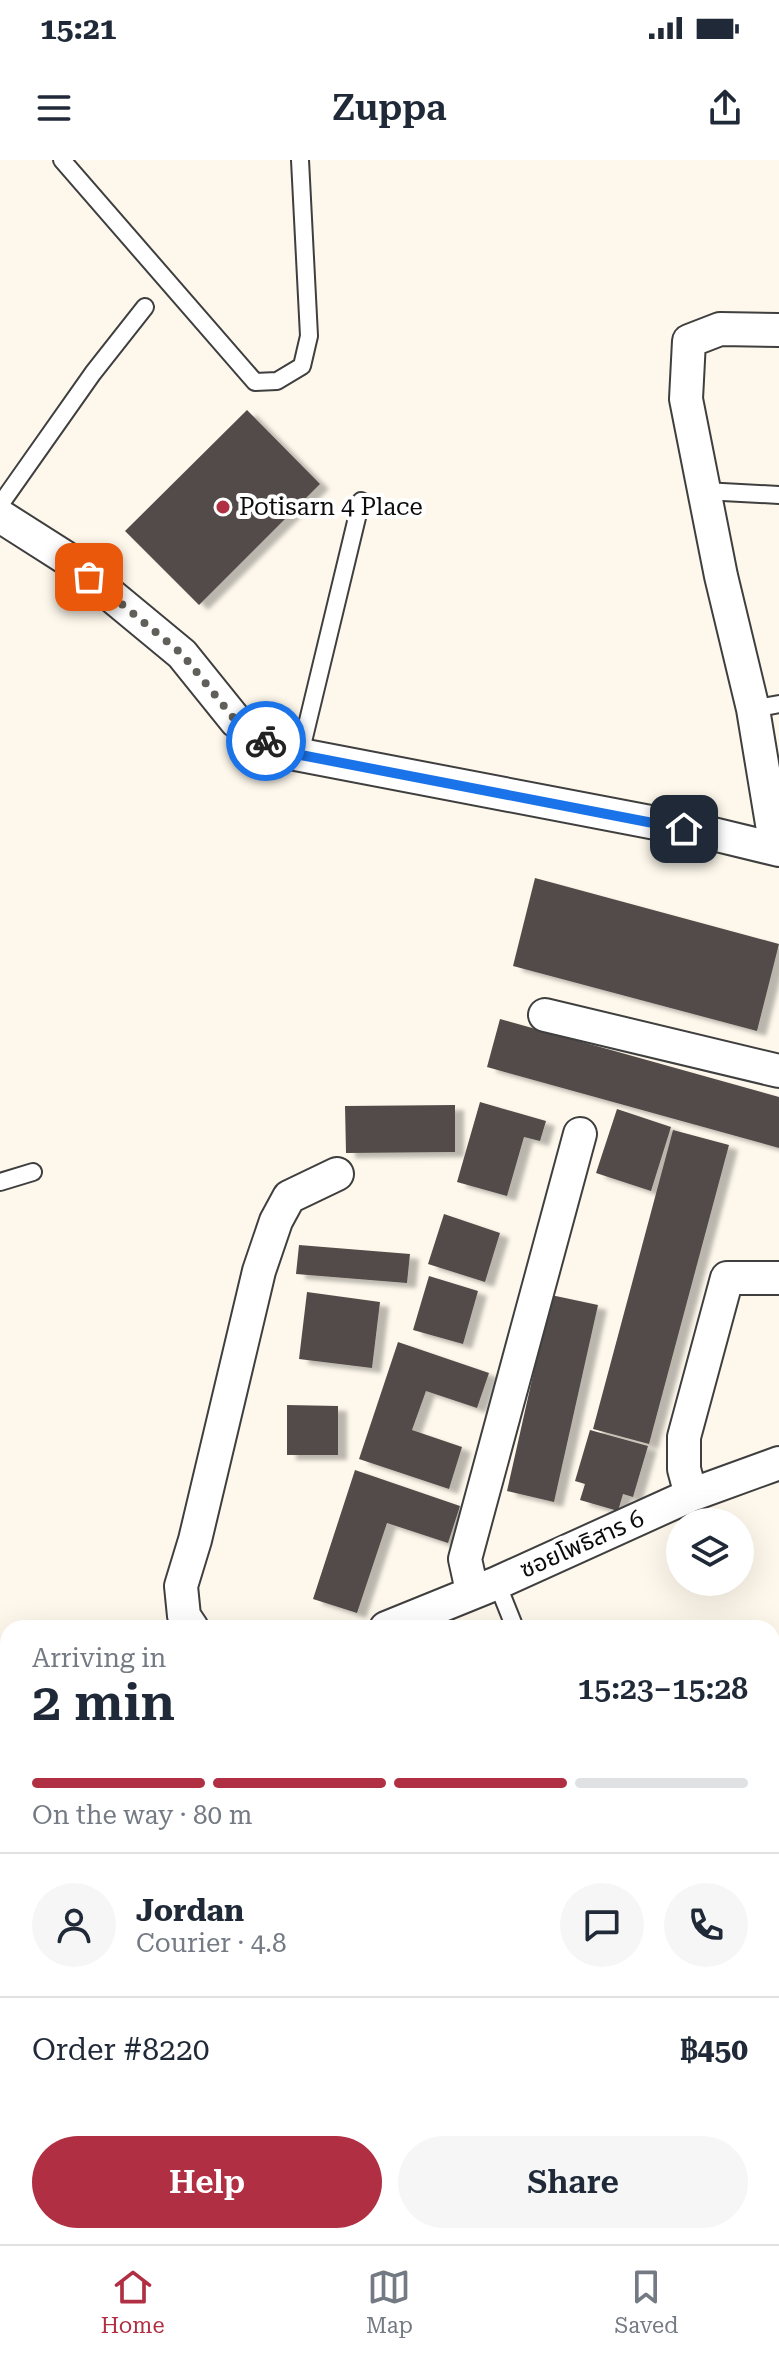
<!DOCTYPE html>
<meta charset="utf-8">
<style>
:root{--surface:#fff;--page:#f6f6f7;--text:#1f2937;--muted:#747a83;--line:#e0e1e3;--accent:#b12f42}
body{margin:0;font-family:"Roboto Serif","Noto Sans Thai",serif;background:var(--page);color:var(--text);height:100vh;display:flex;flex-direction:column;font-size:30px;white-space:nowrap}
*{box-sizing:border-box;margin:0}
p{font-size:26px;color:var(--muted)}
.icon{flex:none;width:44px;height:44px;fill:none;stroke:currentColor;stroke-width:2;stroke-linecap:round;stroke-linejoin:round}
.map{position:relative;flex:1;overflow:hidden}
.side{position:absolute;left:0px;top:1460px;width:780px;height:624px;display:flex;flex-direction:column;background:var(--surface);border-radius:24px 24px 0 0;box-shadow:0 8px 32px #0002}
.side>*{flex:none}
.buttons{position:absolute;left:666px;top:1348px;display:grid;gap:16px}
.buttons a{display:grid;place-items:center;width:88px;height:88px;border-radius:50%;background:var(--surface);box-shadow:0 8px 32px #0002;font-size:40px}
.pin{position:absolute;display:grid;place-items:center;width:68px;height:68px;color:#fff;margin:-34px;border-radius:16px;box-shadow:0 4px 12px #0006}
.courier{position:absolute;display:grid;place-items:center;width:80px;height:80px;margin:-40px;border:6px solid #1a73e8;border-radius:50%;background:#fff;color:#222;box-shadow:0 2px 10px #0007}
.overview em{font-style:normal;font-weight:600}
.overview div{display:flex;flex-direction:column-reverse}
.overview{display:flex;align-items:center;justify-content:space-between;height:136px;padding:0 32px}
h1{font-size:52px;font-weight:600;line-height:60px}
.bar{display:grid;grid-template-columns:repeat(4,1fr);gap:12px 8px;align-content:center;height:96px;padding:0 32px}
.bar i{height:10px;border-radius:6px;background:var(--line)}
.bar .selected{background:var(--accent)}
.bar p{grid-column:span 4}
.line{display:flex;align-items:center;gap:20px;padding:0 32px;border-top:2px solid var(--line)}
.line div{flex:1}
.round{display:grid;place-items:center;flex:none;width:84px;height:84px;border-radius:42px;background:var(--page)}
.primary-button{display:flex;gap:16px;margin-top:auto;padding:16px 32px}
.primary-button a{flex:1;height:92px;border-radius:48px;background:var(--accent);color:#fff;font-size:32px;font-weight:600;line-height:92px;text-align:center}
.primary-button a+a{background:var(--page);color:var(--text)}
.status{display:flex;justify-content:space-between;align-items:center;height:56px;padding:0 40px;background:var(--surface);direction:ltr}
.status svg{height:22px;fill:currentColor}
header{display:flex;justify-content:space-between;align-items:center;height:104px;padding:0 32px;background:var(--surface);font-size:36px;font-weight:600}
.tab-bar{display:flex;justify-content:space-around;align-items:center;height:112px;border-top:2px solid var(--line);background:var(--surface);font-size:22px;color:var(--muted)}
.tab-bar a{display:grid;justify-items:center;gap:4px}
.tab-bar .selected{color:var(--accent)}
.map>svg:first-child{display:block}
</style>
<div class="status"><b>15:21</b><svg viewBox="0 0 49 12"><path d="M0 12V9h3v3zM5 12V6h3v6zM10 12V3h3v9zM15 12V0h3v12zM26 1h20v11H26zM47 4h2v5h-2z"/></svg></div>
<header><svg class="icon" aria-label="menu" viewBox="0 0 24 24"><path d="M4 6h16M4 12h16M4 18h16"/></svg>Zuppa<svg class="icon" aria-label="share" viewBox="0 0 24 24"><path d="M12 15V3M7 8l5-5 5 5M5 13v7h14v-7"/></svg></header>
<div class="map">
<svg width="779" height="2084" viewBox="0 0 779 2084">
<defs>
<filter id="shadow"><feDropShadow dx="9" dy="5" stdDeviation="2" flood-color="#0004"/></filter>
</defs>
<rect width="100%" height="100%" fill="#fef8ec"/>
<path fill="#534c49" filter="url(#shadow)" d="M247 250 320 324 199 445 125 371Z
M535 718 779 784 757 871 513 806Z
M500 859 779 937V988L487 907Z
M480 942 546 961 540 981 524 977 507 1036 457 1022Z
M455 945V992L346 993 345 946Z
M617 949 671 967 651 1031 596 1013Z
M673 970 729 985 649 1284 593 1269Z
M444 1054 500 1073 485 1122 428 1104Z
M299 1085 410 1094 407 1123 296 1114Z
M429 1116 478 1131 463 1184 413 1170Z
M307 1132 380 1142 372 1208 299 1199Z
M551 1135 598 1145 554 1342 507 1331Z
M398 1182 489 1213 477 1248 426 1231 412 1270 462 1287 449 1329 359 1299Z
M287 1245 338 1246V1295H287Z
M590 1270 648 1286 633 1337 623 1334 618 1351 580 1340 585 1324 575 1321Z
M355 1310 460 1346 448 1383 387 1363 357 1453 313 1439Z"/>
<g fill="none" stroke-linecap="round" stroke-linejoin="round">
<g stroke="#3f3f3f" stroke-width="20">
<path id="service" d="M62 0 255 222 277 221 302 206 309 176 300 0
M704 331 779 335
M0 345 93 213 145 147
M753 549 779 544
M300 594 361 341
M0 1022 33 1012
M497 1423 515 1468"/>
</g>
<g stroke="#3f3f3f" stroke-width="36">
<path id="minor" d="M0 356 66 398 182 494 236 561 280 591 713 674 779 690
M776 688 753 549 721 416 686 239 689 181 720 169 779 170
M545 855 779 911
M691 1335 684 1309V1277L727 1118H779
M472 1431 465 1399 580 974
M192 1468 184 1456 181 1426 195 1380 259 1111 276 1061 289 1037 337 1014
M386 1468 497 1423 691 1335 779 1303
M0 1721 8 1720
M561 2076 569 2084"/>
</g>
<use href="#service" stroke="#fff" stroke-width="16"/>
<use href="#minor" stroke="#fff" stroke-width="32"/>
</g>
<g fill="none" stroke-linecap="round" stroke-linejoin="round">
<path stroke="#615f5a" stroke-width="8" stroke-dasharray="0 14.4" d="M89 417 182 494 236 561 266 581"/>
<path stroke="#1a73e8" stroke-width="10" d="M266 581 280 591 684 669"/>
</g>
<circle fill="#b12f42" stroke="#fff" stroke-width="3" cx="223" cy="347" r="8"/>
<g text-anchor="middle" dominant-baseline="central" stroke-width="8" stroke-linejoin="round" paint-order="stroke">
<g font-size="24" fill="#0c0c0c" stroke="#fff" text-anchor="start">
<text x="239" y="347">Potisarn 4 Place</text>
</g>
<g font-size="24" fill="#0c0c0c" stroke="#fff">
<text transform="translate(582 1384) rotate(-24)">ซอยโพธิสาร 6</text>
</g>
</g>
</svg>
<div class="buttons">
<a><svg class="icon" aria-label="layers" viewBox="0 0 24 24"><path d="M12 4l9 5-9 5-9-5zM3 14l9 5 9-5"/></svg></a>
</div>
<div class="pin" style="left:89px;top:417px;background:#ea580c"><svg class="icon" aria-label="bag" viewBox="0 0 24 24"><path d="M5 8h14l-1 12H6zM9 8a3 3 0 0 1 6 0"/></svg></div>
<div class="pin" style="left:684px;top:669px;background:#1f2937"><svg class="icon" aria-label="home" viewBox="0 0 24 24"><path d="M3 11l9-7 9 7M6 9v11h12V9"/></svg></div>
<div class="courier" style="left:266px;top:581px"><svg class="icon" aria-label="bike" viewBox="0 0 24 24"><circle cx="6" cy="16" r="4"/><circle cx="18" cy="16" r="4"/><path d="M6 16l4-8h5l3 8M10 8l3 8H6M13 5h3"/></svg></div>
<section class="side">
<div class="overview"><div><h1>2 min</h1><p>Arriving in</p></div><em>15:23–15:28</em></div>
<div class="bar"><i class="selected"></i><i class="selected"></i><i class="selected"></i><i></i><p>On the way · 80 m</p></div>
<div class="line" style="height:144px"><a class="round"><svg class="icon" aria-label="person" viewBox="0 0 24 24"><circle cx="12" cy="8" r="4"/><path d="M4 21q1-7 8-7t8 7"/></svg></a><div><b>Jordan</b><p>Courier · 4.8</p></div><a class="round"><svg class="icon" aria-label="chat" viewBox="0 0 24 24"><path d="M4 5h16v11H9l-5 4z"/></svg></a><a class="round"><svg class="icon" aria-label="phone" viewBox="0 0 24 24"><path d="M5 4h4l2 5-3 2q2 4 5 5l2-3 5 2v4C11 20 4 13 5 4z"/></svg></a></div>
<div class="line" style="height:104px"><div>Order #8220</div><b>฿450</b></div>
<div class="primary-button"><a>Help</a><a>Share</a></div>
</section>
</div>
<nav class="tab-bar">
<a class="selected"><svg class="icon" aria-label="home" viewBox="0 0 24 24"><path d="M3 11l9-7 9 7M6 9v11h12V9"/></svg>Home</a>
<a><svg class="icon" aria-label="map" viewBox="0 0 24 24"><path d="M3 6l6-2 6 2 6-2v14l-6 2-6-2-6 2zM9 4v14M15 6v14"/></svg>Map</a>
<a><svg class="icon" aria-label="saved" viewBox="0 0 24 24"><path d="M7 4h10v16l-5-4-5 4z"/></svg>Saved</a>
</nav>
